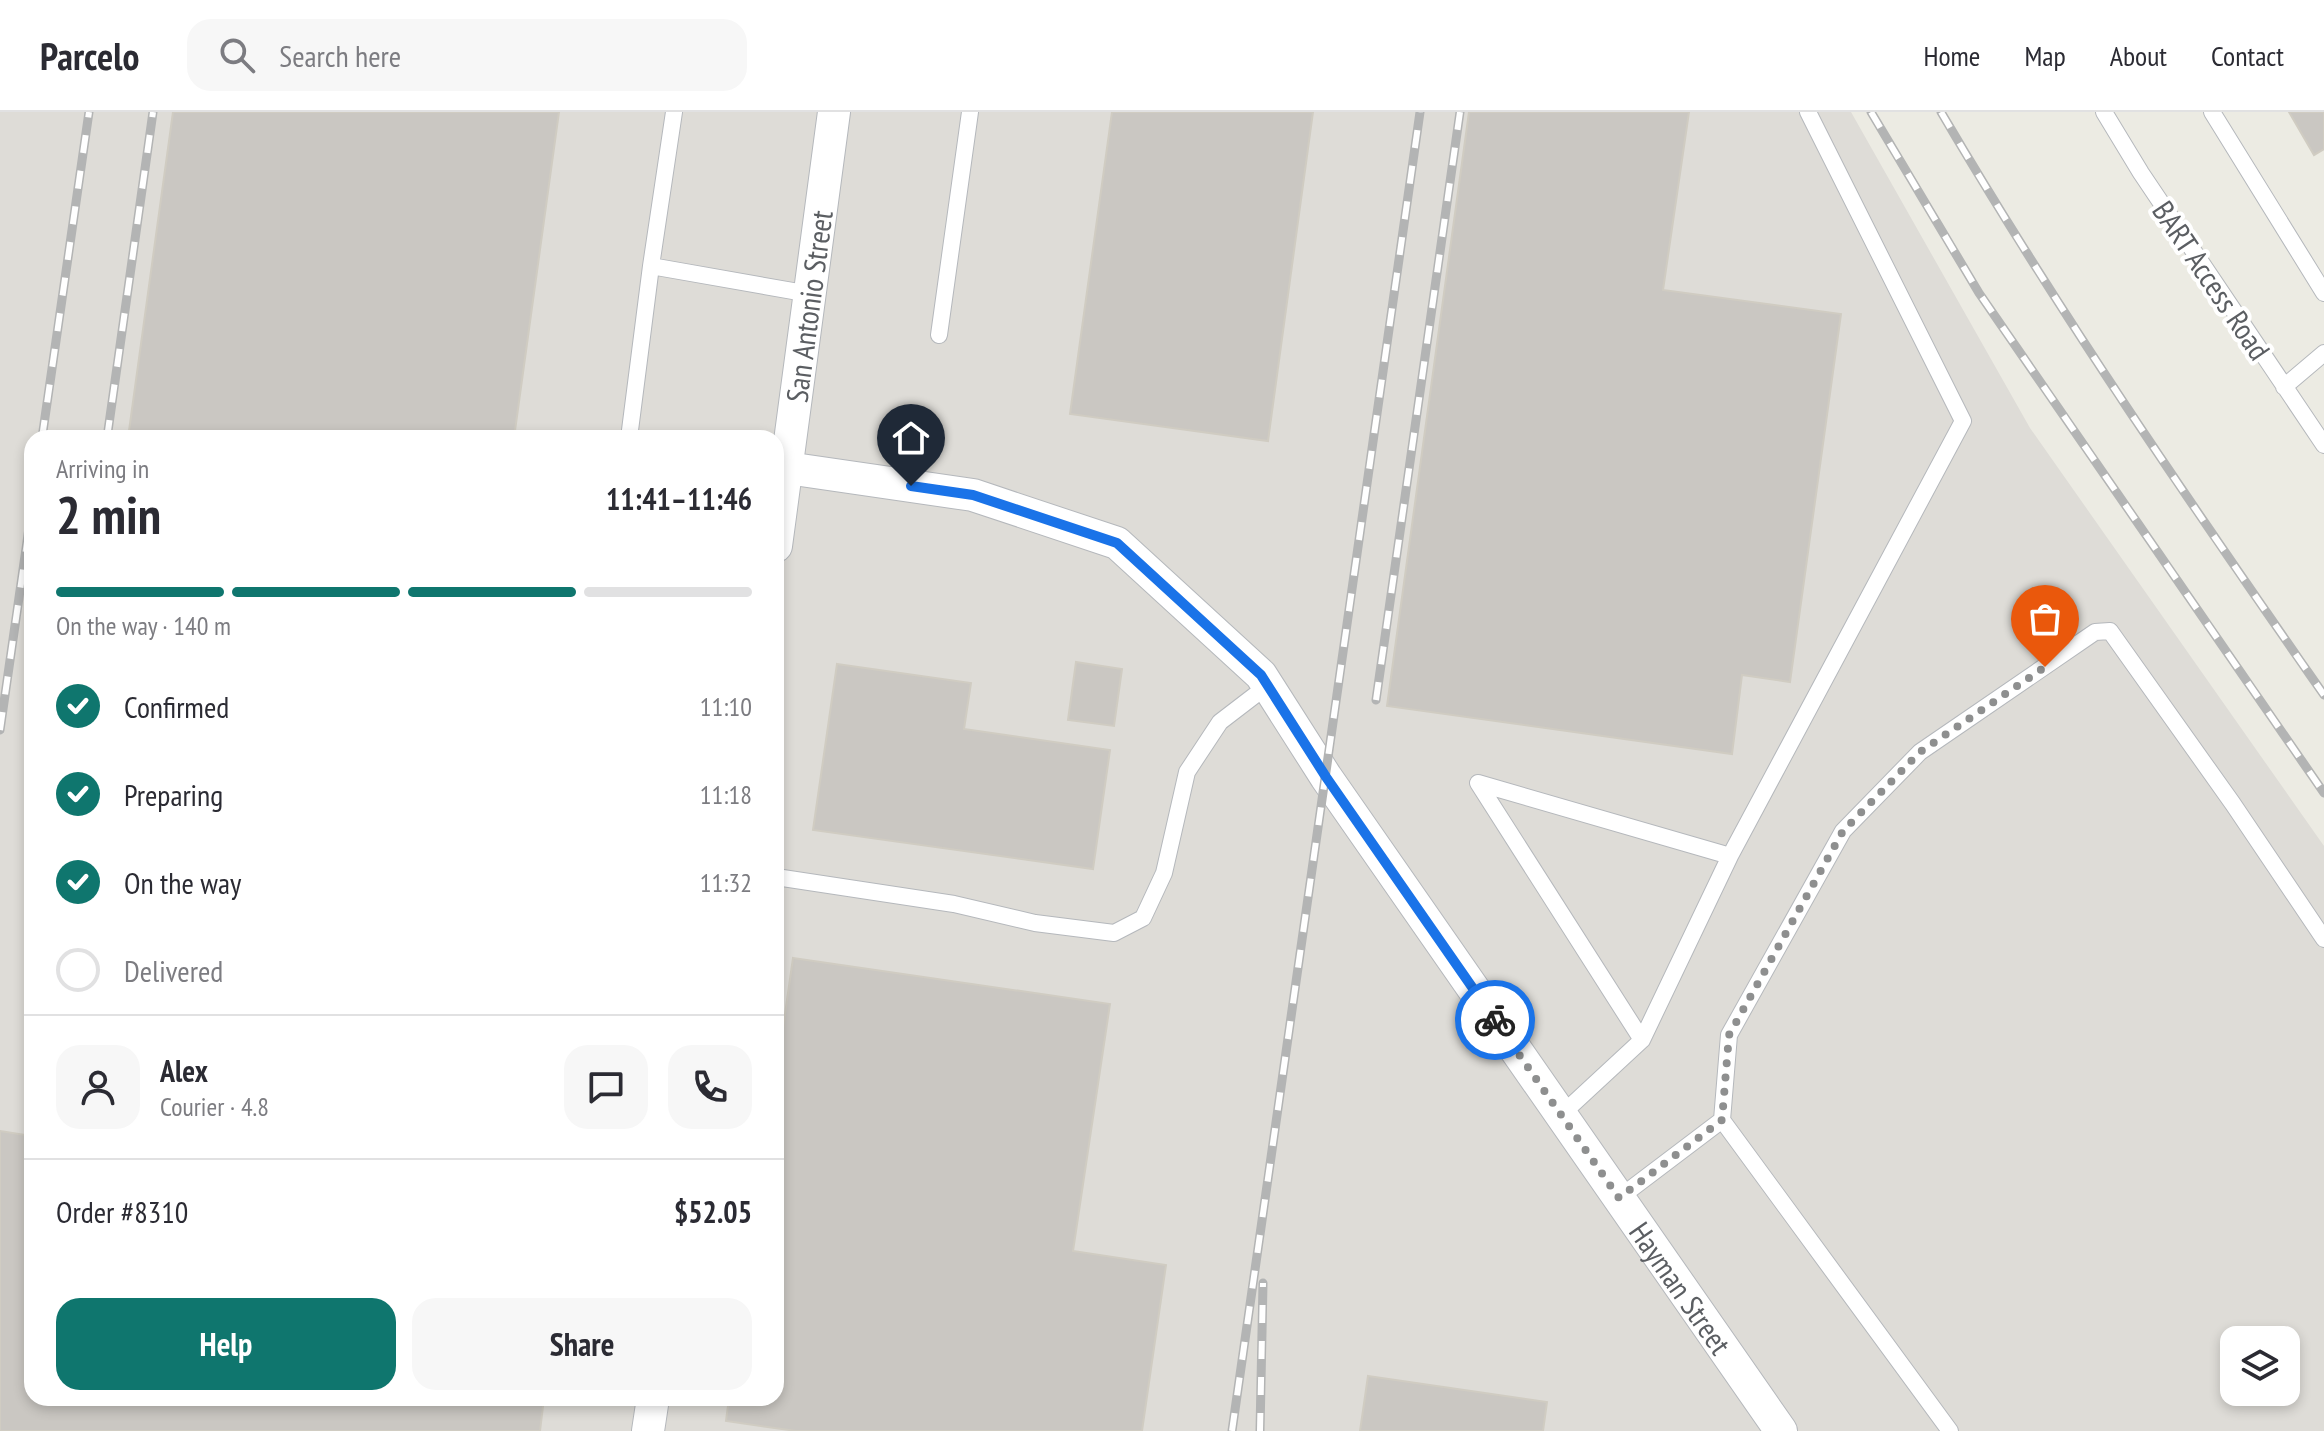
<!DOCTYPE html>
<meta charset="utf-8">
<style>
:root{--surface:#fff;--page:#f7f7f7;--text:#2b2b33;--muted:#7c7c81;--line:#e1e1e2;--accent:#0f766e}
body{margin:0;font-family:"PT Sans Narrow",sans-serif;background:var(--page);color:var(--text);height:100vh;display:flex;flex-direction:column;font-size:30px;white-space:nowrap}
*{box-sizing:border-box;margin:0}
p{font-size:26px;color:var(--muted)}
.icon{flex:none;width:44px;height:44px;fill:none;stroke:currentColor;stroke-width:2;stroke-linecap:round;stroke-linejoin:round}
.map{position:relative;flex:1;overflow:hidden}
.side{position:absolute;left:24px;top:318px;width:760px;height:976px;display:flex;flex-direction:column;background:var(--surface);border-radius:24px;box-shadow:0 4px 12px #0003}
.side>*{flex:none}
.tools{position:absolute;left:2220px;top:1214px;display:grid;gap:16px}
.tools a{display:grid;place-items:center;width:80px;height:80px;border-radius:16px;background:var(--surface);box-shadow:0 4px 12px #0003;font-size:40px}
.pin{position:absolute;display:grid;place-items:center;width:68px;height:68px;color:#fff;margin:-82px -34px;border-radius:50% 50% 50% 0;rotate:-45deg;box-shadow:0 0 8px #0007}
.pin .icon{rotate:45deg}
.courier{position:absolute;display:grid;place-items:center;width:80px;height:80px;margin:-40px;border:6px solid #1a73e8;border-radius:50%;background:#fff;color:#222;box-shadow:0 2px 10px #0007}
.headline em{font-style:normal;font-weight:800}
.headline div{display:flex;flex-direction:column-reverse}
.headline{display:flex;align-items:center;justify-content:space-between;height:136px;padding:0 32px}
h1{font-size:52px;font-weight:800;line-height:60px}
.bar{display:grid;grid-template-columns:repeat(4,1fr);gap:12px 8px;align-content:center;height:96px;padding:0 32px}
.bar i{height:10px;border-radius:6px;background:var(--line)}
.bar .selected{background:var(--accent)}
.bar p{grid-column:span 4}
.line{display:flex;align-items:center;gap:20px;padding:0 32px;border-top:2px solid var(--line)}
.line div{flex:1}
.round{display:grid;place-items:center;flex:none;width:84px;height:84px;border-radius:24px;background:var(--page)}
ol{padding:0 32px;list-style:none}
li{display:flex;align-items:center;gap:24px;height:88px}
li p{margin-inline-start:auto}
li .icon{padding:8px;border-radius:50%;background:var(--accent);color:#fff;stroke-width:4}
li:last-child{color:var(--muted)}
li i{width:44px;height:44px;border:4px solid var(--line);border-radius:50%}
.button{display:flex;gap:16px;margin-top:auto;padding:16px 32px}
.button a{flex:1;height:92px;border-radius:24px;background:var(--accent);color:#fff;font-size:32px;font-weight:800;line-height:92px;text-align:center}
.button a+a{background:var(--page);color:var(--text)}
header{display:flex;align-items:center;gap:48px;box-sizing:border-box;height:112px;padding:0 40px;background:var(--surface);border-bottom:2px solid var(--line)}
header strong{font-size:38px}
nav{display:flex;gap:44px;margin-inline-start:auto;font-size:28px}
.search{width:560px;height:72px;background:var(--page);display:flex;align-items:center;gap:20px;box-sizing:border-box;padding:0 28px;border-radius:24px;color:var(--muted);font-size:30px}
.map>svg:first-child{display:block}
</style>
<header>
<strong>Parcelo</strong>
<div class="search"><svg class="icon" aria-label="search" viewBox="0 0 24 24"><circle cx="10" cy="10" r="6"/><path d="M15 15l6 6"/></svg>Search here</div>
<nav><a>Home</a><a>Map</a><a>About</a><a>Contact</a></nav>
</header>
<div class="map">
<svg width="2324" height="1319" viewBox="0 0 2324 1319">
<rect width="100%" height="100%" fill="#ecebe3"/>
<path fill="#dedcd7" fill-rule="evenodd" d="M0 0H1851L2030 316 2324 734V1319H0ZM32 326H776V1286H32ZM2234 1228H2286V1280H2234Z"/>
<path fill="#cac7c2" stroke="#d0ccc2" stroke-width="2" d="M173 0H559L514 326H128Z
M1112 0H1313L1268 329 1070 302Z
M1469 0H1689L1663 178 1841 202 1790 570 1742 563 1732 642 1387 594Z
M2289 0H2324V37L2314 43Z
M1076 550 1122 557 1114 614 1068 608Z
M837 552 971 571 964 617 1110 638 1093 757 813 718Z
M793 846 1110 892 1073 1139 1166 1153 1142 1319H796L726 1309 729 1286H776V965Z
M0 1019 32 1024V1286H544L540 1319H0Z
M1368 1264 1547 1290 1543 1319H1360Z"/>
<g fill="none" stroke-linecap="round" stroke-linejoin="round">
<g stroke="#b5b8bc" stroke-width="18">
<path id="lane" d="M674 0 651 154 810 182
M2104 0 2141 61 2324 333
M2212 0 2324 181
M939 223 970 0
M2284 275 2324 241
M629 326 651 154
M1730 744 1963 309 1808 0
M776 765 954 792 1035 811 1114 821 1143 806 1164 761 1187 660 1220 610 1267 574
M1561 1003 1642 928 1730 744 1478 671 1642 928
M1722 1008 1729 923 1843 719 1920 640 2095 520 2110 519 2233 692 2324 827
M1619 1086 1722 1008 1950 1319"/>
</g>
<g stroke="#b5b8bc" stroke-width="34">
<g id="street">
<path id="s1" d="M787 356 973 383 1117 431 1261 563 1326 665 1781 1319"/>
<path id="s2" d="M776 434 834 0"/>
<path d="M648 1319 653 1286"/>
</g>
</g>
<use href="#lane" stroke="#fff" stroke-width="16"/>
<use href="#street" stroke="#fff" stroke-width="32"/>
<g stroke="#b3b4b4" stroke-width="9">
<path id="rail" d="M1871 0 1979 181 2324 681
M1941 0C2059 201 2191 392 2324 583
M42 326 89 0
M107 326 153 0
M1376 588 1460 0
M0 618 32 395
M1232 1319 1420 0
M1260 1319 1263 1171"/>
</g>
<use href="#rail" stroke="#fff" stroke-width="6" stroke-dasharray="18" stroke-linecap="butt"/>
</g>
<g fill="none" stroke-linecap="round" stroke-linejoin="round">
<path stroke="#8e8f8f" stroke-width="8" stroke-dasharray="0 14.4" d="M1495 908 1619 1086 1722 1008 1729 923 1843 719 1920 640 2045 555"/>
<path stroke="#1a73e8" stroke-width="10" d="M911 374 973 383 1117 431 1261 563 1326 665 1495 908"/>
</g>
<g text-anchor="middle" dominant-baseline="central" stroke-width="8" stroke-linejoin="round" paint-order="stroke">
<g font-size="30" fill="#5b5e62" stroke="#fff">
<text transform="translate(2212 168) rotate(56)">BART Access Road</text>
<text stroke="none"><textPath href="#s2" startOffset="242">San Antonio Street</textPath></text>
<text stroke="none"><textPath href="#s1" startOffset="1278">Hayman Street</textPath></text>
</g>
</g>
</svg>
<div class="tools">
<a><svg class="icon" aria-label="layers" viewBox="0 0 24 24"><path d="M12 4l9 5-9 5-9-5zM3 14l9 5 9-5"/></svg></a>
</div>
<div class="pin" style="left:2045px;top:555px;background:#ea580c"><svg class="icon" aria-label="bag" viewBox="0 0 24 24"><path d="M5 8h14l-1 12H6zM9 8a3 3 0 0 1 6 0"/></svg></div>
<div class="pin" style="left:911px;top:374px;background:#1f2937"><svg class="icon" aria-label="home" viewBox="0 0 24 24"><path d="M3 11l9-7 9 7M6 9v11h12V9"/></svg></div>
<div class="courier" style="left:1495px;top:908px"><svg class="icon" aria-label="bike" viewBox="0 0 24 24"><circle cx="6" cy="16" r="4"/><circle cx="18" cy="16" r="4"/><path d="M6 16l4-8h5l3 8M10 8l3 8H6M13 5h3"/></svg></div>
<section class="side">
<div class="headline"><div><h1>2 min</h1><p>Arriving in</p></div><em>11:41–11:46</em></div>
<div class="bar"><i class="selected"></i><i class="selected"></i><i class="selected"></i><i></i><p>On the way · 140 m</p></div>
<ol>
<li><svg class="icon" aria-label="check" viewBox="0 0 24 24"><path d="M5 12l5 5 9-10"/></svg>Confirmed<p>11:10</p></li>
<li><svg class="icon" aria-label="check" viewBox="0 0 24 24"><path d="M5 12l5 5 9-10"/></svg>Preparing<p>11:18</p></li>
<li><svg class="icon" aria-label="check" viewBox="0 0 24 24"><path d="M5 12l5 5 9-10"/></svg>On the way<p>11:32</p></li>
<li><i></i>Delivered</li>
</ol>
<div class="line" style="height:144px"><a class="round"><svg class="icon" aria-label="person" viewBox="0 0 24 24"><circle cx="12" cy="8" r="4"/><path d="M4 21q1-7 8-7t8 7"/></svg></a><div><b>Alex</b><p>Courier · 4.8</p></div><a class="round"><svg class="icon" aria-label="chat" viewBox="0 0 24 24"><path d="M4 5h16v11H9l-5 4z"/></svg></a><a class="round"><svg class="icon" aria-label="phone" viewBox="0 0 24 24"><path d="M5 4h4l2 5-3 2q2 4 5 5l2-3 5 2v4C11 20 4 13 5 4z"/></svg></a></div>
<div class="line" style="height:104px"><div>Order #8310</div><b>$52.05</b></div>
<div class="button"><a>Help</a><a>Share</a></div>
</section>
</div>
